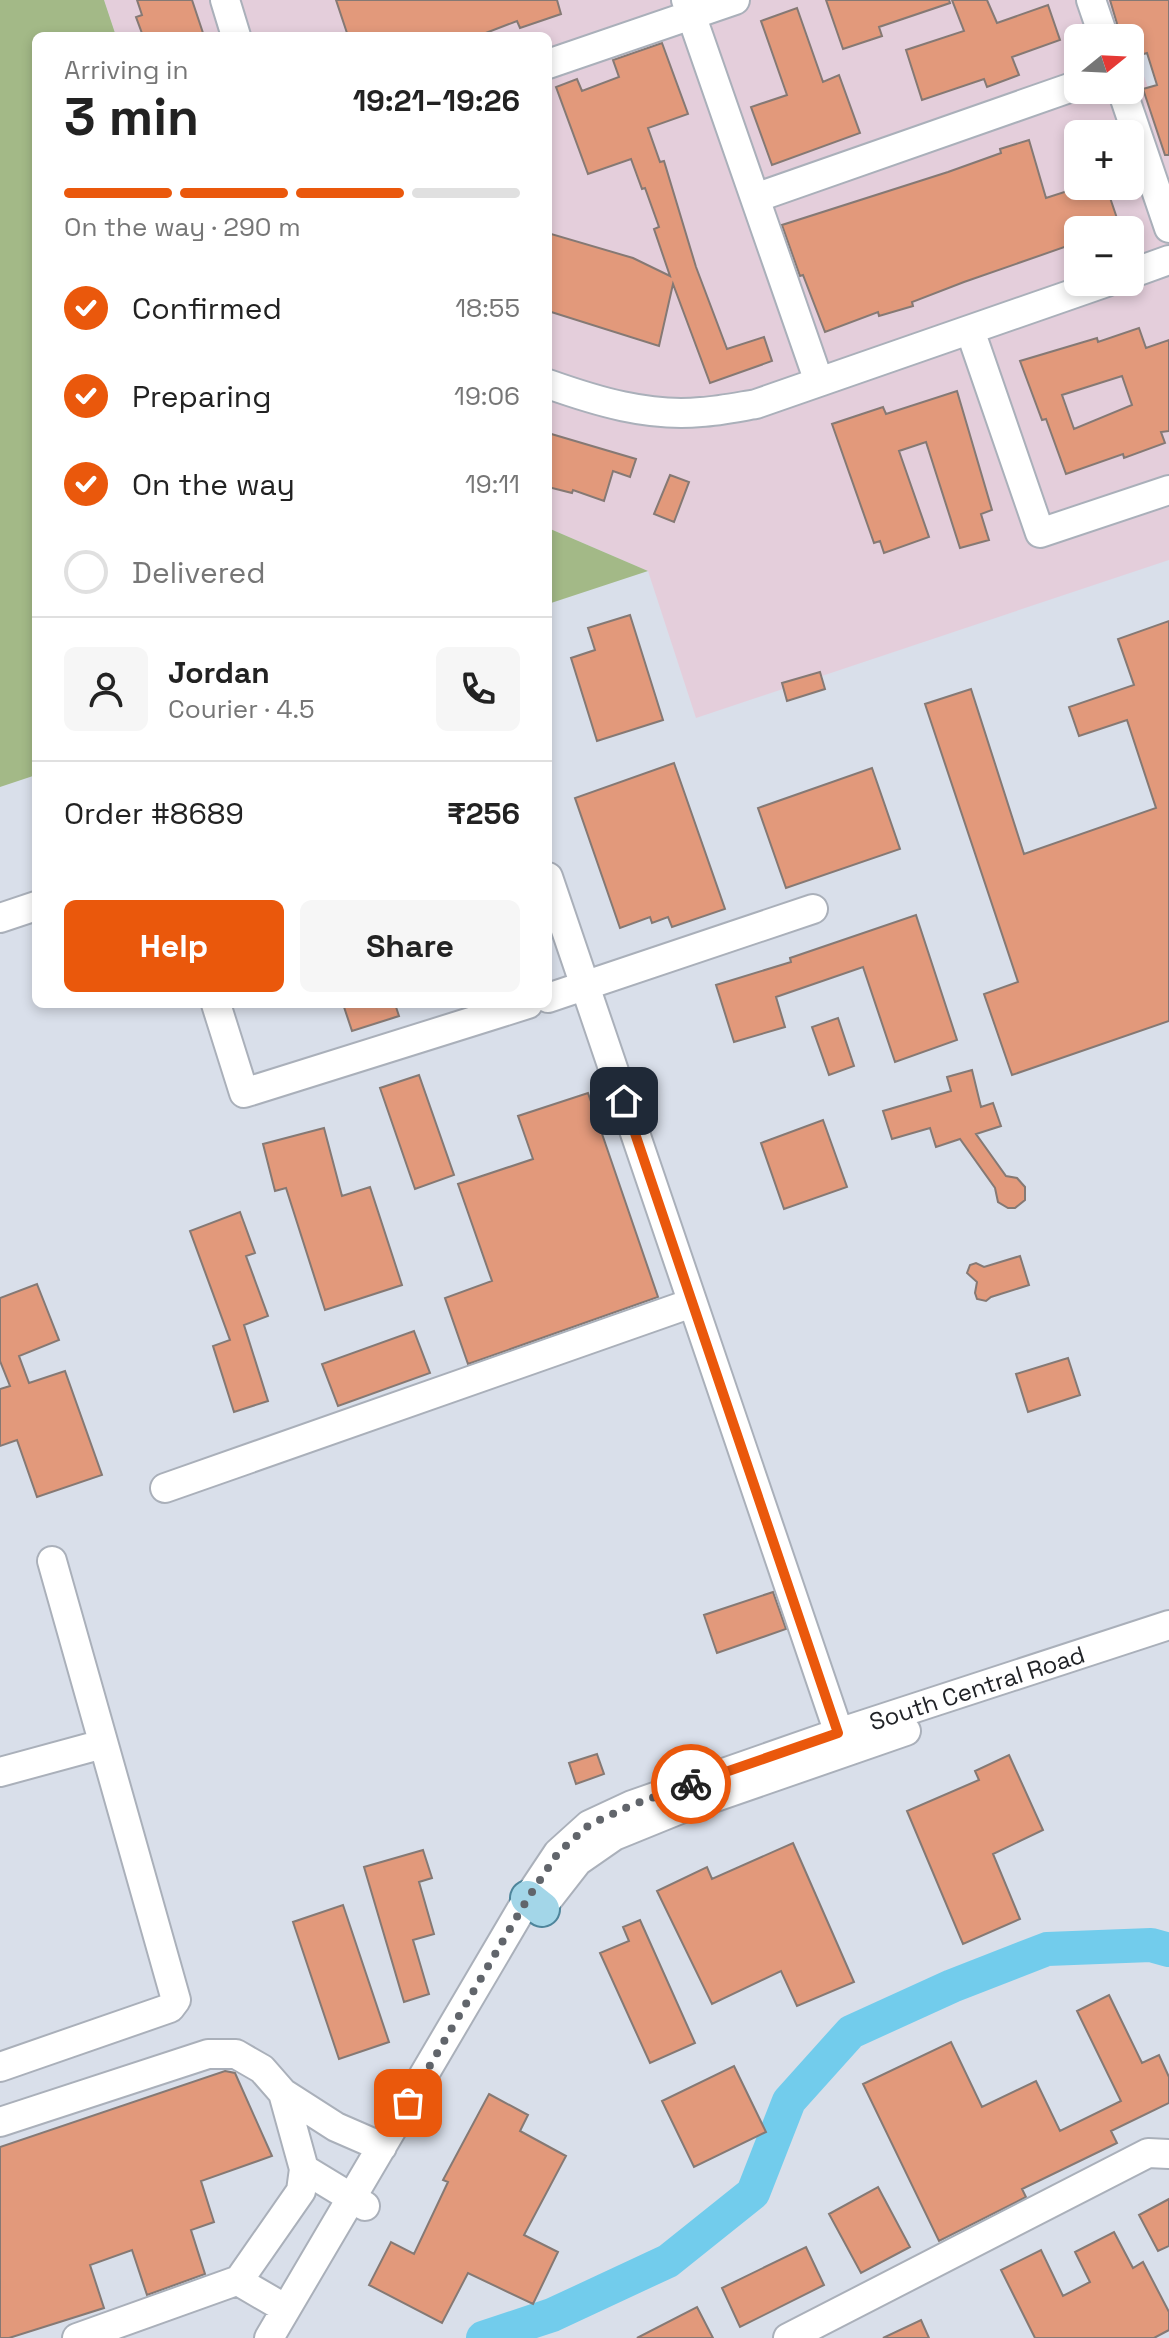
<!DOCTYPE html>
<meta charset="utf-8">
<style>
:root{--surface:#fff;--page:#f6f6f6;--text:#222;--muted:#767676;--line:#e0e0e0;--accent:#ea580c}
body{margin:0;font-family:"Space Grotesk",sans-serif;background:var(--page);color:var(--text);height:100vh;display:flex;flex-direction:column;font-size:30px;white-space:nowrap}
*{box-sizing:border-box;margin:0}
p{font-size:26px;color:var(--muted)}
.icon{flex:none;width:44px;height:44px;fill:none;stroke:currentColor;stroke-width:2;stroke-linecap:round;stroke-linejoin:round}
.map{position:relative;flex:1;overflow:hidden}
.drawer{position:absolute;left:32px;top:32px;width:520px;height:976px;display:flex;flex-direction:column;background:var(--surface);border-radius:12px;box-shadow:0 4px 12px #0003}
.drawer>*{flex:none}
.needle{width:52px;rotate:72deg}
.fabs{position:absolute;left:1064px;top:24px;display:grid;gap:16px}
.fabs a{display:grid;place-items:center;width:80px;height:80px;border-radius:12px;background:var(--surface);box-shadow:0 4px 12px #0003;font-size:40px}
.pin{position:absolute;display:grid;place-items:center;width:68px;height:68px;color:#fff;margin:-34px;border-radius:16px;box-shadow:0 4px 12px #0006}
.courier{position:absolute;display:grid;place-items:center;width:80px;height:80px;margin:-40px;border:6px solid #ea580c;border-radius:50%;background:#fff;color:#222;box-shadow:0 2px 10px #0007}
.overview em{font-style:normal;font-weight:700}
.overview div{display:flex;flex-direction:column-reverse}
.overview{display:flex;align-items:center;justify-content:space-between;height:136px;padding:0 32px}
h1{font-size:52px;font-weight:700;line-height:60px}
.bar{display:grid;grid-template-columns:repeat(4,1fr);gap:12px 8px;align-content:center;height:96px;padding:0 32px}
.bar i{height:10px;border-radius:6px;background:var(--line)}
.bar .current{background:var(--accent)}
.bar p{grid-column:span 4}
.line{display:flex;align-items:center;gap:20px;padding:0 32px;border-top:2px solid var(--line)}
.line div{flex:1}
.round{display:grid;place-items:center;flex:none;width:84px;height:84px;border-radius:12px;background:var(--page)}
ol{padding:0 32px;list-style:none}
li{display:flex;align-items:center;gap:24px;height:88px}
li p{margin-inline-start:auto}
li .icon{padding:8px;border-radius:50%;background:var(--accent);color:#fff;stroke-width:4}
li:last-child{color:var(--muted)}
li i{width:44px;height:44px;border:4px solid var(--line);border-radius:50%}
.button{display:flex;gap:16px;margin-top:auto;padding:16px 32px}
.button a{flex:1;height:92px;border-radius:12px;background:var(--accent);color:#fff;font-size:32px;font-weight:700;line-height:92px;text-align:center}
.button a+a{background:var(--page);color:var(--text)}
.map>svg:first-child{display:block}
</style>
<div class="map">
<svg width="1169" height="2338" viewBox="0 0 1169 2338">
<rect width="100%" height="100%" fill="#d9dfea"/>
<path fill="#e4cedb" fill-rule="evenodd" d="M104 0H1118L1169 149V560L696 718 648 571 548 528V36H116ZM1078 38H1130V90H1078ZM1078 134H1130V186H1078ZM1078 230H1130V282H1078Z"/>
<path fill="#a3b987" d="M0 0H104L116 36H36V775L0 787Z
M548 528 648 571 548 604Z"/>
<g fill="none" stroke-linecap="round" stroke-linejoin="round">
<path stroke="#72ccec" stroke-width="34" d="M483 2338 552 2315 668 2261 753 2193 789 2101 851 2032 952 1986 1047 1949 1151 1945 1169 1950"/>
</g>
<path fill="#e2997b" stroke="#857974" stroke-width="2" fill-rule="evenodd" d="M137 0H192L204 36H143L136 17 142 15Z
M336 0H557L561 14 520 28 517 21 478 36H348Z
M826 0H949L950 3 879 27 882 36 843 49Z
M952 0H987L997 23 1048 5 1060 40 1012 57 1019 75 987 87 984 79 922 100 906 50 964 31Z
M1110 0H1169V155H1165L1143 89 1157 85 1147 53 1130 58V38H1124L1121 26 1118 27Z
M797 8 823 82 839 75 860 133 772 165 751 107 787 95 761 21Z
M662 43 688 114 648 128 660 162 664 161 696 267 727 349 764 337 772 361 710 383 673 284 659 346 548 311V233L633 258 670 276 654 229 659 227 645 188 642 189 631 159 588 174 556 87 577 79 582 91 619 77 613 60Z
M1029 140 1046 198 1083 186H1106L1121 230H1071L1076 243 964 282 912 302 913 306 879 316 878 312 825 332 803 275 800 276 782 225 948 172 1001 153 1000 149Z
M1139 328 1146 348 1169 340V431L1161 432 1165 443 1124 458 1123 454 1066 474 1046 419 1042 420 1020 361 1097 338 1098 342ZM1122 376 1132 405 1074 429 1062 395Z
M957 391 992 510 981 514 989 540 960 548 926 442 899 451 929 537 884 553 880 541 874 543 832 424 883 407 886 414Z
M548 433 636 459 630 477 613 471 604 501 573 490 572 493 548 487Z
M670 475 689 482 674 522 654 514Z
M630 615 663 720 597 741 571 658 595 650 588 628Z
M1169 621V1021L1012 1075 984 994 1018 982 925 704 971 689 1024 854 1156 808 1127 720 1079 736 1069 707 1134 685 1118 639Z
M820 672 825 689 787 701 782 683Z
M674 763 725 909 672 927 668 917 652 923 650 917 620 928 575 798Z
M872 768 900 849 786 888 758 808Z
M916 915 957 1040 895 1062 863 967 776 997 785 1027 734 1042 716 985 791 962 790 958Z
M343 1004H395L399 1016 352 1031Z
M838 1018 854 1066 829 1075 812 1027Z
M972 1070 981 1107 993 1103 1001 1126 976 1134 1006 1176 1017 1178 1025 1187V1200L1015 1208H1008L998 1202 995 1188 960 1139 936 1147 930 1128 892 1139 883 1111 951 1091 947 1077Z
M419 1075 454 1175 415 1189 380 1088Z
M588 1093 658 1297 468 1364 445 1298 492 1281 458 1184 533 1159 518 1116Z
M823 1120 847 1187 784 1209 761 1143Z
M324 1128 342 1196 370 1187 402 1285 325 1310 286 1188 275 1191 263 1144Z
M240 1212 255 1253 246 1256 268 1316 244 1325 268 1401 234 1412 213 1346 230 1340 190 1231Z
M1020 1256 1029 1285 991 1297 986 1301 977 1299 975 1293 977 1282 967 1273 970 1265 976 1263 984 1267Z
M37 1284 59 1340 19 1356 29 1383 65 1371 102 1475 37 1497 17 1440 0 1446V1389L10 1386 0 1361V1298Z
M414 1331 430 1373 338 1406 322 1364Z
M1068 1358 1080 1395 1028 1412 1016 1374Z
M773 1592 786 1629 717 1653 704 1615Z
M597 1754 604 1774 576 1784 569 1763Z
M1009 1755 1043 1830 993 1854 1020 1919 963 1944 907 1811 979 1780 975 1771Z
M793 1843 854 1982 797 2006 781 1971 712 2004 657 1891 707 1867 712 1879Z
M423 1850 432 1878 419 1882 434 1934 413 1940 429 1994 404 2002 364 1867Z
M343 1905 389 2042 339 2059 293 1922Z
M640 1920 695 2043 650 2063 600 1953 629 1941 623 1927Z
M1109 1995 1142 2063 1159 2055 1169 2077V2103L1111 2131 1117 2143 1022 2189 1026 2197 939 2241 863 2084 951 2042 982 2107 1036 2081 1060 2131 1121 2101 1077 2011Z
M734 2066 766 2132 694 2167 662 2101Z
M225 2071 235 2073 272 2156 201 2181 214 2222 191 2230 205 2274 147 2295 132 2250 90 2265 104 2308 9 2338H0V2147Z
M489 2094 528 2115 520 2131 566 2156 524 2235 558 2252 533 2304 468 2273 442 2323 369 2285 391 2242 414 2254 448 2182 443 2180Z
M878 2187 910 2247 861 2273 829 2214Z
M1169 2199V2246L1158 2251 1139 2215Z
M1114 2232 1133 2268 1143 2262 1169 2312V2330L1154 2338H1035L1001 2270 1041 2250 1063 2296 1090 2282 1075 2252Z
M806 2247 824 2285 740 2327 722 2288Z
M697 2307 713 2338H637Z
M921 2320 929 2338H883Z"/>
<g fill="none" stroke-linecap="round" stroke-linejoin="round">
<g stroke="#aab0ba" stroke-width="32">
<path id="minor" d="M225 0 236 36
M686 0 819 382
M1091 0 1104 38
M548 64 735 0
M1122 90 1169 228
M755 198 1078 85
M1130 274 1169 260
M970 330 1040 533 1169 490
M548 384C596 401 648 417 701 412 719 411 738 407 756 404L1107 282
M548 877 845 1751
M0 918 36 906
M548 998 813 909
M216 1004 244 1093 528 1004
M165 1488 692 1303
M0 1772 103 1744
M546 1902 578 1861 614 1836 678 1810 906 1731
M0 2067 170 2008 176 2000 52 1561
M283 2093 336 2127 382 2147
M0 2122 208 2054H236L262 2069 283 2093 304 2169 301 2191 239 2280 77 2338
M304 2169 365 2206
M238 2281 286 2309
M269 2338 528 1898 558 1853 589 1825 632 1805 838 1733 1169 1625
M788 2338 1148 2153 1169 2154"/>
</g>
<g stroke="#4e859b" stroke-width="38">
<path id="major" d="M528 1898 542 1909"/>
</g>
<use href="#minor" stroke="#fff" stroke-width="28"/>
<use href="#major" stroke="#a3d6e8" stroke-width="34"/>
</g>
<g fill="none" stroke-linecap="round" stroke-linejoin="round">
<path stroke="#61656b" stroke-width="8" stroke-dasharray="0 14.4" d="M408 2103 528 1898 558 1853 589 1825 632 1805 691 1784"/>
<path stroke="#ea580c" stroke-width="10" d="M624 1101 838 1733 691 1784"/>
</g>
<g text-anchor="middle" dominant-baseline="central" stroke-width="6" stroke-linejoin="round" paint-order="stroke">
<g font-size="24" fill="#212327" stroke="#fff">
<text transform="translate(977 1688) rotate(-18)">South Central Road</text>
</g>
</g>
</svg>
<div class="fabs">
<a><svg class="needle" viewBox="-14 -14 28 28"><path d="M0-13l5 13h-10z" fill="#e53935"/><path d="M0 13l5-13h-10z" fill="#767676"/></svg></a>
<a>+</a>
<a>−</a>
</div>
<div class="pin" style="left:408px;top:2103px;background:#ea580c"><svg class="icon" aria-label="bag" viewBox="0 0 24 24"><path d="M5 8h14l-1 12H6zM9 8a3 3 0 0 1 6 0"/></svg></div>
<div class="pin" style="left:624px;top:1101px;background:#1f2937"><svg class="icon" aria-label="home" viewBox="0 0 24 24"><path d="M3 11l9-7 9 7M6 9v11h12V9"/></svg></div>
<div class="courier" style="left:691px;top:1784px"><svg class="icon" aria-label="bike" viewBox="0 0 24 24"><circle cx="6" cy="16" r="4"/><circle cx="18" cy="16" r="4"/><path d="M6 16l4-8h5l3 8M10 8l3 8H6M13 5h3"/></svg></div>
<section class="drawer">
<div class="overview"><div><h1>3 min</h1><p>Arriving in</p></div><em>19:21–19:26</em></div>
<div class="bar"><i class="current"></i><i class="current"></i><i class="current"></i><i></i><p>On the way · 290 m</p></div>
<ol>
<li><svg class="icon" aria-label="check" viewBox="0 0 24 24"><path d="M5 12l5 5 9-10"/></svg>Confirmed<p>18:55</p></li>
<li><svg class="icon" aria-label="check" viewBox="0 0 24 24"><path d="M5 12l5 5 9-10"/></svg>Preparing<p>19:06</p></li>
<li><svg class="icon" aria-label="check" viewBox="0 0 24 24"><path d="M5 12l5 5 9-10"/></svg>On the way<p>19:11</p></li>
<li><i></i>Delivered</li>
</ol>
<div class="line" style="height:144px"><a class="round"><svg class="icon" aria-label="person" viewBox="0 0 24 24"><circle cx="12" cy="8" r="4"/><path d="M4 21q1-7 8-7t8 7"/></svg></a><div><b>Jordan</b><p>Courier · 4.5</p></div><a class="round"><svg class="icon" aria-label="phone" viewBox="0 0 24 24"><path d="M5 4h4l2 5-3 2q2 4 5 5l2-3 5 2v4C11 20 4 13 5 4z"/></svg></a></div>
<div class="line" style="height:104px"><div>Order #8689</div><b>₹256</b></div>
<div class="button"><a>Help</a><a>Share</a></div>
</section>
</div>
